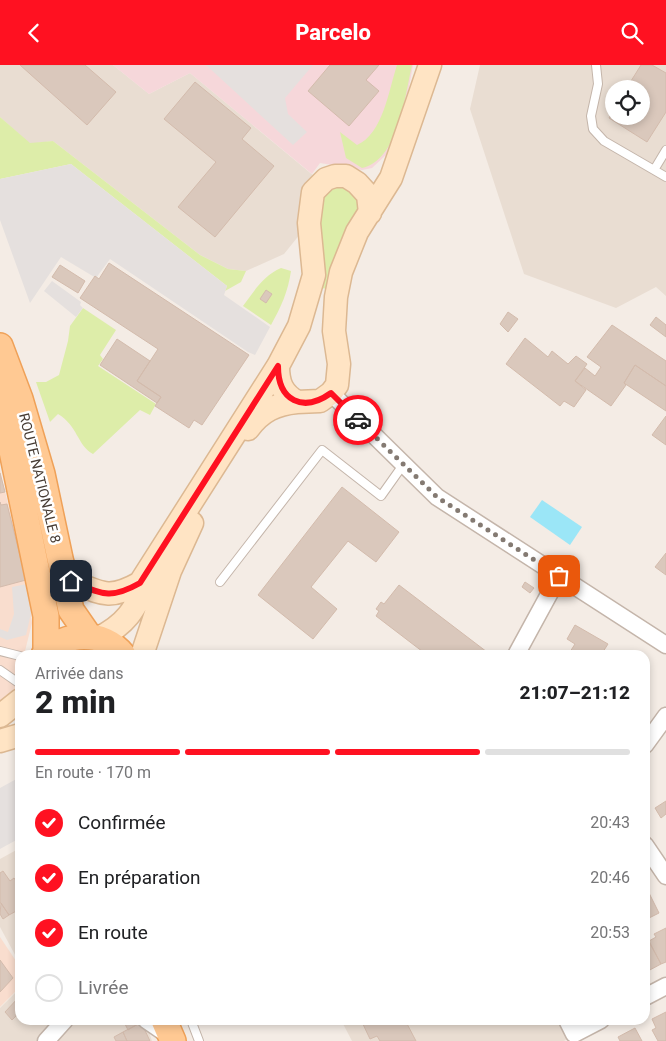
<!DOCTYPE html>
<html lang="fr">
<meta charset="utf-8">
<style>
:root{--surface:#fff;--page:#f2f2f2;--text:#202124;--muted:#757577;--line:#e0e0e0;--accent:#ff1121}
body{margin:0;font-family:Roboto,sans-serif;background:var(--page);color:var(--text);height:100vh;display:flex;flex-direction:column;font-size:19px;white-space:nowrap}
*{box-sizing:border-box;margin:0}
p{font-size:16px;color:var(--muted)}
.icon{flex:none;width:28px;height:28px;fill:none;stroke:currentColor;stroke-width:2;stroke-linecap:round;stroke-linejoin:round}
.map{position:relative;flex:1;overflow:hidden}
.details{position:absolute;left:15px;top:585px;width:635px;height:375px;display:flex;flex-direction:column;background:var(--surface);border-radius:15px;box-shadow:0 2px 8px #0003}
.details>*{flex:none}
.controls{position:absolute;left:605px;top:15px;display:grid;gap:10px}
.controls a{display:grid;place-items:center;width:45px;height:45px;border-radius:50%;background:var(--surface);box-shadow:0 2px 8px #0003;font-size:25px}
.pin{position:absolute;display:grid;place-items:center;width:42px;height:42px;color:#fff;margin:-21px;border-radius:10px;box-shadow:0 2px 8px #0006}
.courier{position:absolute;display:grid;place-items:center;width:50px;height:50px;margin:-25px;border:4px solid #ff1121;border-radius:50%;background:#fff;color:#222;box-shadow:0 1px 6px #0007}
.summary em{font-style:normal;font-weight:800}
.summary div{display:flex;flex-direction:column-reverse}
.summary{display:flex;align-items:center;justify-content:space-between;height:85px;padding:0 20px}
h1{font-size:32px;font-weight:800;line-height:38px}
.bar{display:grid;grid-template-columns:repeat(4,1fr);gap:8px 5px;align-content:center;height:60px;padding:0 20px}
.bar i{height:6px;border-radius:4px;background:var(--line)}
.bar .current{background:var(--accent)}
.bar p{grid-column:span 4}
ol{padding:0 20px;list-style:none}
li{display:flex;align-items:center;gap:15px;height:55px}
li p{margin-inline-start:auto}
li .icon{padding:5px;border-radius:50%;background:var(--accent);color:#fff;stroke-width:4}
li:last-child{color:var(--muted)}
li i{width:28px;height:28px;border:2px solid var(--line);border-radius:50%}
header{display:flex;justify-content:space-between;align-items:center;height:65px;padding:0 20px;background:var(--accent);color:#fff;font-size:22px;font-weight:800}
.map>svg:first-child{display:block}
</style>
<header><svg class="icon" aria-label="back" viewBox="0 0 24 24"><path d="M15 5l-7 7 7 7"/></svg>Parcelo<svg class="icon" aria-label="search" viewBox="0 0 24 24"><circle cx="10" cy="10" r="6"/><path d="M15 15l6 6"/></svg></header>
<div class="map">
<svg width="666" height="976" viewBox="0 0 666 976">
<rect width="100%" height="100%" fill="#f4ece5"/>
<path fill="#e9ddd2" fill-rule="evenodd" d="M0 0H113L149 29 190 8 320 116 309 158 284 189 246 206 228 204 200 190 53 76 30 79 0 52Z
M480 0H666V231L656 222 616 243 524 209 470 44ZM614 24H641V51H614Z
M20 783V899L0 862V794Z
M20 923V955H145L152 976H0V943Z
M341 955H567L574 969 564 976H352Z"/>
<path fill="#f9ddce" d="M0 405 26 515 32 558 24 590H20V607L14 631 0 640Z
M0 872 20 902V922L0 942Z"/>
<path fill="#f6d7da" d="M113 0H413L402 60 386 90 372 103 362 105 320 98 312 109 190 8 149 29Z"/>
<path fill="#ddeda9" d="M397 0H412C405 31 398 96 362 103L346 93 340 67 357 80C383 69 389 24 397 0Z
M0 52 30 78 53 76 200 190 228 204 246 206 241 217 225 226 227 221 71 99 0 114Z
M341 122H348L361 137 332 224 317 223V138L327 125Z
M281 203 291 206C288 227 281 242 271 260L243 241C254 226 263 211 281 203Z
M83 243 116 265 100 290 103 294 98 301 156 339 150 350 140 345 93 389C77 380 78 361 58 349L50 357 36 317H46L59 310 68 276 70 261Z"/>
<path fill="#e5e0de" d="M206 0H313L285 33 288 49 307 67 293 80Z
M71 99 227 221 224 230 270 262 255 290 248 287 110 194 96 213 61 192 30 238 0 155V114Z
M52 216 81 237 80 240 83 243 76 252 44 226Z
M27 519 32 544 26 570 7 575 0 572V564L8 567 14 549 12 522Z
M20 712V773L0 784V723Z"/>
<path fill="#9be6f7" d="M542 435 582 462 570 480 530 452Z"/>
<path fill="#dac8bc" stroke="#d3bbac" d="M20 0H85L116 27 87 60Z
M330 0H379L366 15 379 26 349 61 308 26Z
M641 0H652L666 8V47L647 77 609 53 614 44V51H641V24H626Z
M195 17 251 63 242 74 274 101 215 172 178 142 216 97 164 54Z
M109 198 249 290 202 360 194 355 189 363 155 341 161 332 137 316 158 284 80 233 95 211 99 214Z
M60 200 85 216 78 228 52 212Z
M266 225 272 229 266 238 260 234Z
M508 247 518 254 508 267 500 259Z
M656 252 666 260V272L650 260Z
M612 260 666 296V321L635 300 624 318 626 320 611 341 575 316 585 303 595 311 601 302 587 292Z
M525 273 548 292 552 286 568 299 576 291 587 299 575 316 586 325 574 342 564 336 560 341 506 299Z
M117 274 150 296 137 316 161 332 157 338 100 300Z
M635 300 666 321V346L624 318Z
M666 351V380L652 370Z
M0 408 5 427 0 428Z
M342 422 399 467 376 497 348 476 311 522 337 544 313 574 258 530Z
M0 437 1 440 7 439 26 515 0 522Z
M666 488V510L655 502Z
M525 517 534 523 530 528 522 522Z
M399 520 487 587 484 590H427L376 551 379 546 376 544 381 537 384 539Z
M575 560 608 579 601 590 590 587 589 590H568L575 579 567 574Z
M666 736V749L661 753 655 743Z
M3 806 10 816 14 813 20 821V844L9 850 0 837V808Z
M648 826 659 848 647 854 645 827Z
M1 838 9 850 3 854 0 849Z
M666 863V897L661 899 649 876 656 872 654 869Z
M649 877 661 899 646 907 645 879Z
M0 895 13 913 0 927Z
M19 932 20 947 12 955 5 947Z
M666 947V976H658L652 965 656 963 652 954Z
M123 955H137L138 959 128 965Z
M137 955H140L150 976H127L123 967 138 959Z
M361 955H405L416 976H380L377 971 370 974Z
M635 963 642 976H620L618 972Z
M123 967 127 976H116L114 972Z"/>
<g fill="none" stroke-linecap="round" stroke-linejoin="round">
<g stroke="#c4b5aa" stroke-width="10">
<path id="lane" d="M596 0 598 19 591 51 593 64 604 76 666 112
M654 105 666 85
M220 517 322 385 381 431 403 400
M0 586 20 591
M0 605 20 619
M191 955 199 976"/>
</g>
<g stroke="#c4b5aa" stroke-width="19">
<path id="street" d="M331 328 437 432 666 580
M516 590 559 511
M645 680 666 651
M645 780 666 811
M645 932 666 921
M146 955 171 972
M567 955 574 969 601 955
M46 976 65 955"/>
</g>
<g stroke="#dcb892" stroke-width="25">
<path id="secondary" d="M278 301C278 318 282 328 297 337L320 336 331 328 337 320 339 299 334 266 336 232 341 207 357 167 391 113 430 0
M248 364C261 346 276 339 297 337
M62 497 71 516C102 529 110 535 140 518L278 301 299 261 314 210 309 158 313 127 326 114 335 111H346L357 118 368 130 370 148
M99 573C130 557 135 542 151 511
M142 590 170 506 192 458
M0 651 20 635
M0 676 20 670"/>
</g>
<g stroke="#efa158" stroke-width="28">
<path id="primary" d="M0 281 20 334 42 409 71 545 89 571
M0 328 46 551V588
M44 590C65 566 103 565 123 590
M164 955 173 976"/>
</g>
<use href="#lane" stroke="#fff" stroke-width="8"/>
<use href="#street" stroke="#fff" stroke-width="16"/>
<use href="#secondary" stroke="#ffe4c4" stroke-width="22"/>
<use href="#primary" stroke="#ffc993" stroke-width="25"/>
</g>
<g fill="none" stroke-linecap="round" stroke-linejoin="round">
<path stroke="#847a72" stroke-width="5" stroke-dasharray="0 9" d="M358 355 437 432 559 511"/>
<path stroke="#ff1121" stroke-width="6" d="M71 516C102 529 110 535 140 518L278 301C278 336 303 348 331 328L358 355"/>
</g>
<g text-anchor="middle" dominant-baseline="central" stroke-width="5" stroke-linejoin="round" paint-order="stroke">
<g font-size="14" fill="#473c34" stroke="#fff">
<text transform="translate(40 413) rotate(76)">ROUTE NATIONALE 8</text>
</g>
</g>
</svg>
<div class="controls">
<a><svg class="icon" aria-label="locate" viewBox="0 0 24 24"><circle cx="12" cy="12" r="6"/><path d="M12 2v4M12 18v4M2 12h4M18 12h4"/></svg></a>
</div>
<div class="pin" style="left:559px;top:511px;background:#ea580c"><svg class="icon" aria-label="bag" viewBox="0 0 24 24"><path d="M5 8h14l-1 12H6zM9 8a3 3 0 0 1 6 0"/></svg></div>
<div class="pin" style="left:71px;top:516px;background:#1f2937"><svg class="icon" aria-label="home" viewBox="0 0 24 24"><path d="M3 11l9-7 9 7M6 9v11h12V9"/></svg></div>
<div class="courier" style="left:358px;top:355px"><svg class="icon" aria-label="car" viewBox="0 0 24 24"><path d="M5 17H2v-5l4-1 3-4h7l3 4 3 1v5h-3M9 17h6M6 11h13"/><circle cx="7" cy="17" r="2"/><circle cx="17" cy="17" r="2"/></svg></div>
<section class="details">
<div class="summary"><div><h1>2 min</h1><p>Arrivée dans</p></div><em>21:07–21:12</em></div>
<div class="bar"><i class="current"></i><i class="current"></i><i class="current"></i><i></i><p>En route · 170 m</p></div>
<ol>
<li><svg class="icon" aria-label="check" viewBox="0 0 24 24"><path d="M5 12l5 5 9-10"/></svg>Confirmée<p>20:43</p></li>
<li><svg class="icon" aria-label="check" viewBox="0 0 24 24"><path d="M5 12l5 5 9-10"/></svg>En préparation<p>20:46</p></li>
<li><svg class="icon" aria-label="check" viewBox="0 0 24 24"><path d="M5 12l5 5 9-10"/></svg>En route<p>20:53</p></li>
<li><i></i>Livrée</li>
</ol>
</section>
</div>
